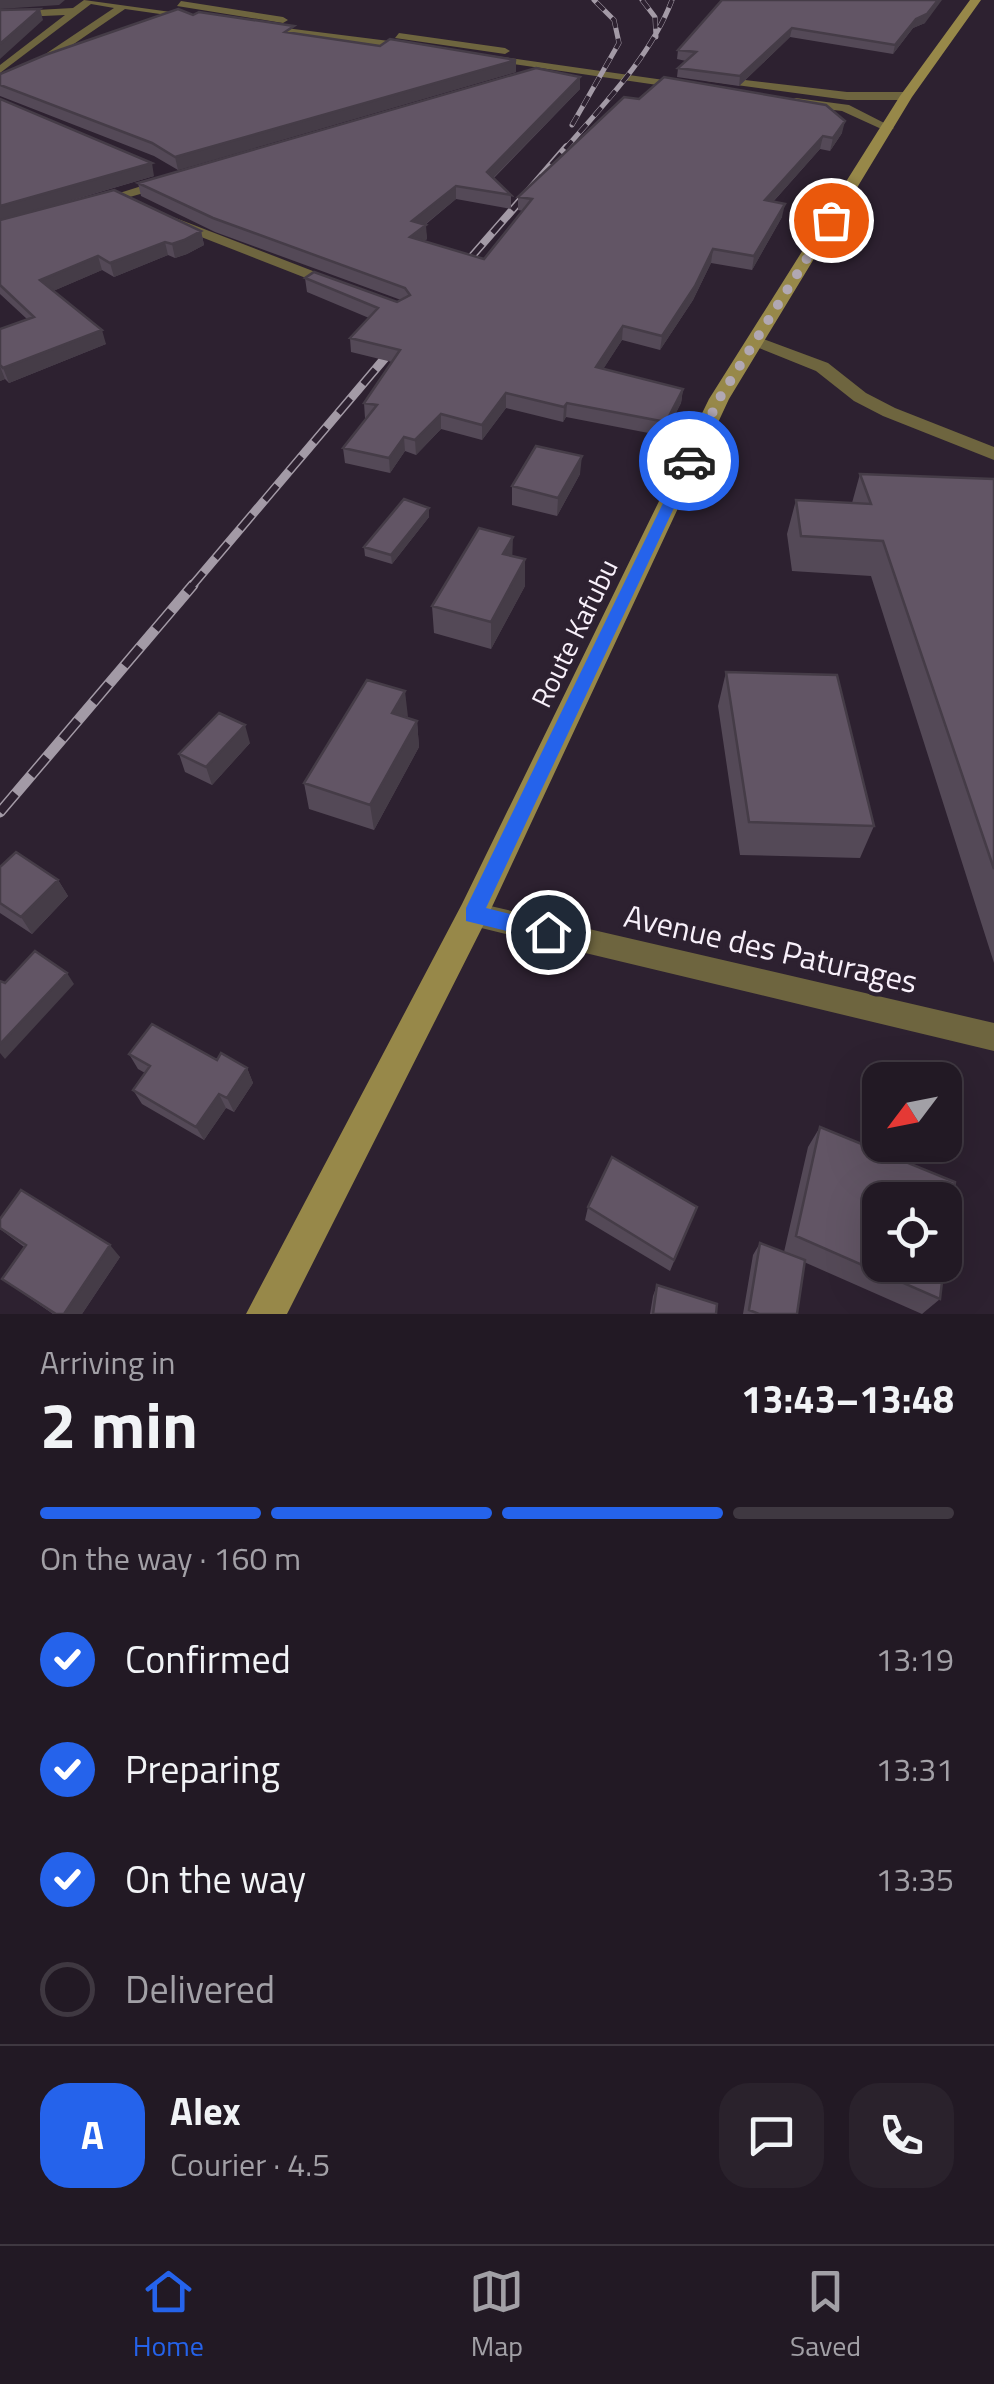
<!DOCTYPE html>
<meta charset="utf-8">
<style>
:root{--surface:#221924;--page:#2a222c;--text:#f1f3f6;--muted:#a2a0a6;--line:#3f3841;--accent:#2563eb}
body{margin:0;font-family:"Titillium Web",sans-serif;background:var(--page);color:var(--text);height:100vh;display:flex;flex-direction:column;font-size:38px;white-space:nowrap}
*{box-sizing:border-box;margin:0}
p{font-size:32px;color:var(--muted)}
.icon{flex:none;width:55px;height:55px;fill:none;stroke:currentColor;stroke-width:2;stroke-linecap:round;stroke-linejoin:round}
.map{position:relative;height:1314px;overflow:hidden}
.sheet{display:flex;flex-direction:column;background:var(--surface);flex:1}
.sheet>*{flex:none}
.needle{width:65px;rotate:238deg}
.buttons{position:absolute;left:862px;top:1062px;display:grid;gap:20px}
.buttons a{display:grid;place-items:center;width:100px;height:100px;border-radius:20px;background:var(--surface);box-shadow:0 10px 40px #0002,0 0 0 2px var(--line);font-size:50px}
.pin{position:absolute;display:grid;place-items:center;width:85px;height:85px;color:#fff;margin:-42px;border:5px solid #fff;border-radius:50%;box-shadow:0 2px 10px #0007}
.courier{position:absolute;display:grid;place-items:center;width:100px;height:100px;margin:-50px;border:8px solid #2563eb;border-radius:50%;background:#fff;color:#222;box-shadow:0 2px 12px #0007}
.headline em{font-style:normal;font-weight:700}
.headline div{display:flex;flex-direction:column-reverse}
.headline{display:flex;align-items:center;justify-content:space-between;height:170px;padding:0 40px}
h1{font-size:65px;font-weight:700;line-height:75px}
.bar{display:grid;grid-template-columns:repeat(4,1fr);gap:15px 10px;align-content:center;height:120px;padding:0 40px}
.bar i{height:12px;border-radius:8px;background:var(--line)}
.bar .current{background:var(--accent)}
.bar p{grid-column:span 4}
.line{display:flex;align-items:center;gap:25px;padding:0 40px;border-top:2px solid var(--line)}
.line div{flex:1}
.round{display:grid;place-items:center;flex:none;width:105px;height:105px;border-radius:30px;background:var(--page)}
ol{padding:0 40px;list-style:none}
li{display:flex;align-items:center;gap:30px;height:110px}
li p{margin-inline-start:auto}
li .icon{padding:10px;border-radius:50%;background:var(--accent);color:#fff;stroke-width:4}
li:last-child{color:var(--muted)}
li i{width:55px;height:55px;border:5px solid var(--line);border-radius:50%}
.tabs{display:flex;justify-content:space-around;align-items:center;height:140px;border-top:2px solid var(--line);background:var(--surface);font-size:28px;color:var(--muted)}
.tabs a{display:grid;justify-items:center;gap:5px}
.tabs .current{color:var(--accent)}
.map>svg:first-child{display:block}
</style>
<div class="map">
<svg width="994" height="1314" viewBox="0 0 994 1314">
<rect width="100%" height="100%" fill="#2d2130"/>
<g fill="none" stroke-linecap="round" stroke-linejoin="round">
<path fill="#6e653f" fill-rule="evenodd" d="M84 0 200 16 195 19 125 9 40 67H32V63L114 8 91 4 0 73V65L65 15 0 18V12L73 8Z
M181 1 283 17 288 20 283 23 177 6Z
M262 25 413 44 418 47 413 50 266 30Z
M399 33 505 48 510 51 505 54 395 38Z
M489 55 685 83 691 86 685 89 485 60Z
M711 76 847 92H906L912 96 906 100H847L707 81Z
M796 98 849 105 894 128 888 132 842 111 792 105V99Z
M170 177 175 178V184L95 207 88 203Z
M173 217 344 283 347 286 334 289 168 224 166 221Z
M755 336 828 363 866 393 895 408 994 447V460L883 416 854 401 816 371 749 344 747 341Z
M473 902 994 1023V1051L473 926 463 923 459 914 463 905Z"/>
<path fill="#978849" fill-rule="evenodd" d="M970 0H981L912 97 729 399 484 924 287 1314H246L462 904 709 399 900 96Z"/>
<g stroke="#a39aa6" stroke-width="5">
<path id="rail-far3" d="M642 0 655 17 656 37
M572 125 619 43 614 20 594 0
M565 149C604 104 651 56 672 0"/>
</g>
<g stroke="#a39aa6" stroke-width="8">
<path id="rail-far2" d="M453 278 567 147"/>
</g>
<g stroke="#a39aa6" stroke-width="9">
<path id="rail-far1" d="M191 587 401 339"/>
</g>
<g stroke="#a39aa6" stroke-width="11">
<path id="rail" d="M0 812 193 585"/>
</g>
<use href="#rail-far3" stroke="#2d2130" stroke-width="4" stroke-dasharray="11" stroke-linecap="butt"/>
<use href="#rail-far2" stroke="#2d2130" stroke-width="5" stroke-dasharray="15" stroke-linecap="butt"/>
<use href="#rail-far1" stroke="#2d2130" stroke-width="6" stroke-dasharray="19" stroke-linecap="butt"/>
<use href="#rail" stroke="#2d2130" stroke-width="8" stroke-dasharray="24" stroke-linecap="butt"/>
</g>
<path fill="#544957" d="M722 0 925 23 913 28 893 54 790 37 739 86 677 77 678 68 686 61 677 59 678 50Z
M193 15 295 34 380 46 516 60V72L178 170 154 156 0 96V74Z
M580 77V89L494 178 511 195V209L456 199 425 225 427 239 424 241 484 259 523 211 518 210V197L842 133 830 151 820 149 773 202 782 217 752 270 711 263 693 300 660 350 622 340 603 369 683 389 681 403 664 436 566 417 563 422 506 408 482 440 441 429 416 455 405 451 390 473 345 463 343 448 367 418H365L364 403 392 362 351 352 350 338 369 318 307 292 305 278 397 302 401 300 215 232 141 196 138 183Z
M0 99 154 176 26 214 201 231 204 245 187 254 175 258 168 255 114 277 102 270 53 291 106 344 9 383 5 379 0 381V329L27 319 0 294Z
M580 474 557 516 512 505V486Z
M860 474 994 479V963L871 576 792 571 787 534 796 500 852 503Z
M429 508V517L392 564 365 556 364 547Z
M512 556 525 559V586L491 649 434 633 432 606Z
M726 672 874 826 860 858 740 855 718 706Z
M408 718 417 721 419 747 374 830 309 809 304 783Z
M250 743 212 785 185 772 179 754Z
M0 867 58 880 68 896 32 934 0 913Z
M129 1054 217 1060 247 1068 253 1083 234 1112 226 1108 204 1140 142 1104 133 1090 145 1073 138 1069Z
M820 1127 940 1299 922 1314 804 1262 797 1314H743L753 1255 760 1243 784 1252 808 1147Z
M588 1207H697L670 1271 585 1220Z
M0 1219 120 1257 82 1314H53L2 1279 24 1247 0 1229Z
M657 1285 716 1314H650L653 1296Z"/>
<path fill="#453c47" d="M0 0H65L59 5 0 9Z
M938 0H942L925 23 913 28 893 54 895 45 916 19Z
M40 9 43 20 0 59V44Z
M792 28 790 37 739 86 740 76Z
M516 60V72L178 170 175 157Z
M580 77V89L487 184V172Z
M845 121 842 133 830 151 833 138Z
M823 136 820 149 762 214 765 200Z
M152 163 154 176 0 221V206Z
M456 186V199L413 234 412 221Z
M785 204 782 217 752 270 754 256Z
M426 225 427 239 411 250 410 237Z
M201 231 204 245 187 254 175 258 172 244Z
M165 242 168 255 114 277 110 263Z
M713 249 711 263 693 300 660 350 662 336Z
M98 256 102 270 44 295 40 280Z
M623 326 622 340 595 382 596 367Z
M102 330 106 344 9 383 3 368Z
M0 366 5 379 0 381Z
M683 389 681 403 664 436 666 422Z
M506 393V408L482 440V425Z
M567 403 566 417 563 422 564 407Z
M441 414V429L416 455 415 440Z
M404 437 405 451 390 473 389 458Z
M582 456 580 474 557 516 558 498Z
M429 508V517L392 564 391 555Z
M513 537 512 564 503 554Z
M525 559V586L491 649V622Z
M405 691 408 717 392 713Z
M417 721 419 747 374 830 370 805Z
M245 725 250 743 212 785 206 767Z
M58 880 68 896 32 934 21 917Z
M67 973 74 984 5 1059 0 1053V1044Z
M247 1068 253 1083 234 1112 227 1098Z
M219 1094 226 1108 204 1140 196 1127Z
M110 1245 120 1257 82 1314H64Z"/>
<path fill="#625565" stroke="#453c47" stroke-width="2.5" d="M722 0H938L927 14 916 19 895 45 792 28 740 76 678 68 696 52 678 50Z
M40 9 0 44V10Z
M178 9 193 15 199 12 294 26 285 32 380 46 390 39 516 60 175 157 152 143 0 85V74L45 55Z
M536 68 580 77 487 172 511 195 456 186 412 221 426 225 410 237 484 259 532 199 518 197 624 97 639 99 664 77 826 105 845 121 833 138 823 136 765 200 785 204 754 256 713 249 695 286 662 336 623 326 596 367 683 389 666 422 567 403 564 407 506 393 482 425 441 414 415 440 404 437 389 458 343 448 377 405 364 403 400 350 350 338 378 308 305 278 314 272 397 302 410 295 405 288 213 218 138 183Z
M0 99 152 163 0 206Z
M114 190 201 231 184 240 172 244 165 242 110 263 98 256 40 280 102 330 3 368 0 365V329L34 317 0 285V220Z
M536 446 582 456 558 498 512 486Z
M860 474 994 479V869L883 541 801 536 796 500 871 504Z
M404 499 429 508 391 555 364 547Z
M479 528 513 537 503 554 525 559 491 622 432 606Z
M726 672 837 675 874 826 749 822Z
M367 680 405 691 392 713 417 721 370 805 304 783Z
M219 713 245 725 206 767 179 754Z
M16 852 58 880 21 917 0 903V867Z
M35 951 67 973 0 1044V981L5 983Z
M152 1024 217 1060 221 1053 247 1068 227 1098 219 1094 196 1127 133 1090 150 1066 129 1054Z
M820 1127 955 1182 945 1259V1200H880V1265H944L940 1299 796 1236Z
M612 1157 697 1207 674 1260 588 1207Z
M21 1190 110 1245 64 1314H56L2 1279 26 1245 0 1228V1219Z
M760 1243 805 1260 797 1314H759L749 1310Z
M657 1285 717 1304 716 1314H653Z"/>
<path fill="#2563eb" d="M685 458 696 461 486 908 555 925V938L548 941 466 921V908Z"/>
<g fill="none" stroke-linecap="round" stroke-linejoin="round">
<path stroke="#b1a8b3" stroke-width="10" stroke-dasharray="0 18" d="M689 461 719 399 831 220"/>
</g>
<g text-anchor="middle" dominant-baseline="central" stroke-width="8" stroke-linejoin="round" paint-order="stroke">
<g font-size="28" fill="#f8f0fa" stroke="#2d2130">
<text transform="translate(574 633) rotate(-64)">Route Kafubu</text>
</g>
<g font-size="32" fill="#f8f0fa" stroke="#2d2130">
<text transform="translate(771 948) rotate(13)">Avenue des Paturages</text>
</g>
</g>
</svg>
<div class="buttons">
<a><svg class="needle" viewBox="-14 -14 28 28"><path d="M0-13l5 13h-10z" fill="#e53935"/><path d="M0 13l5-13h-10z" fill="#a2a0a6"/></svg></a>
<a><svg class="icon" aria-label="locate" viewBox="0 0 24 24"><circle cx="12" cy="12" r="6"/><path d="M12 2v4M12 18v4M2 12h4M18 12h4"/></svg></a>
</div>
<div class="pin" style="left:831px;top:220px;background:#ea580c"><svg class="icon" aria-label="bag" viewBox="0 0 24 24"><path d="M5 8h14l-1 12H6zM9 8a3 3 0 0 1 6 0"/></svg></div>
<div class="pin" style="left:548px;top:932px;background:#1f2937"><svg class="icon" aria-label="home" viewBox="0 0 24 24"><path d="M3 11l9-7 9 7M6 9v11h12V9"/></svg></div>
<div class="courier" style="left:689px;top:461px"><svg class="icon" aria-label="car" viewBox="0 0 24 24"><path d="M5 17H2v-5l4-1 3-4h7l3 4 3 1v5h-3M9 17h6M6 11h13"/><circle cx="7" cy="17" r="2"/><circle cx="17" cy="17" r="2"/></svg></div>
</div>
<section class="sheet">
<div class="headline"><div><h1>2 min</h1><p>Arriving in</p></div><em>13:43–13:48</em></div>
<div class="bar"><i class="current"></i><i class="current"></i><i class="current"></i><i></i><p>On the way · 160 m</p></div>
<ol>
<li><svg class="icon" aria-label="check" viewBox="0 0 24 24"><path d="M5 12l5 5 9-10"/></svg>Confirmed<p>13:19</p></li>
<li><svg class="icon" aria-label="check" viewBox="0 0 24 24"><path d="M5 12l5 5 9-10"/></svg>Preparing<p>13:31</p></li>
<li><svg class="icon" aria-label="check" viewBox="0 0 24 24"><path d="M5 12l5 5 9-10"/></svg>On the way<p>13:35</p></li>
<li><i></i>Delivered</li>
</ol>
<div class="line" style="height:180px"><b class="round" style="background:var(--accent);color:#fff">A</b><div><b>Alex</b><p>Courier · 4.5</p></div><a class="round"><svg class="icon" aria-label="chat" viewBox="0 0 24 24"><path d="M4 5h16v11H9l-5 4z"/></svg></a><a class="round"><svg class="icon" aria-label="phone" viewBox="0 0 24 24"><path d="M5 4h4l2 5-3 2q2 4 5 5l2-3 5 2v4C11 20 4 13 5 4z"/></svg></a></div>
</section>
<nav class="tabs">
<a class="current"><svg class="icon" aria-label="home" viewBox="0 0 24 24"><path d="M3 11l9-7 9 7M6 9v11h12V9"/></svg>Home</a>
<a><svg class="icon" aria-label="map" viewBox="0 0 24 24"><path d="M3 6l6-2 6 2 6-2v14l-6 2-6-2-6 2zM9 4v14M15 6v14"/></svg>Map</a>
<a><svg class="icon" aria-label="saved" viewBox="0 0 24 24"><path d="M7 4h10v16l-5-4-5 4z"/></svg>Saved</a>
</nav>
